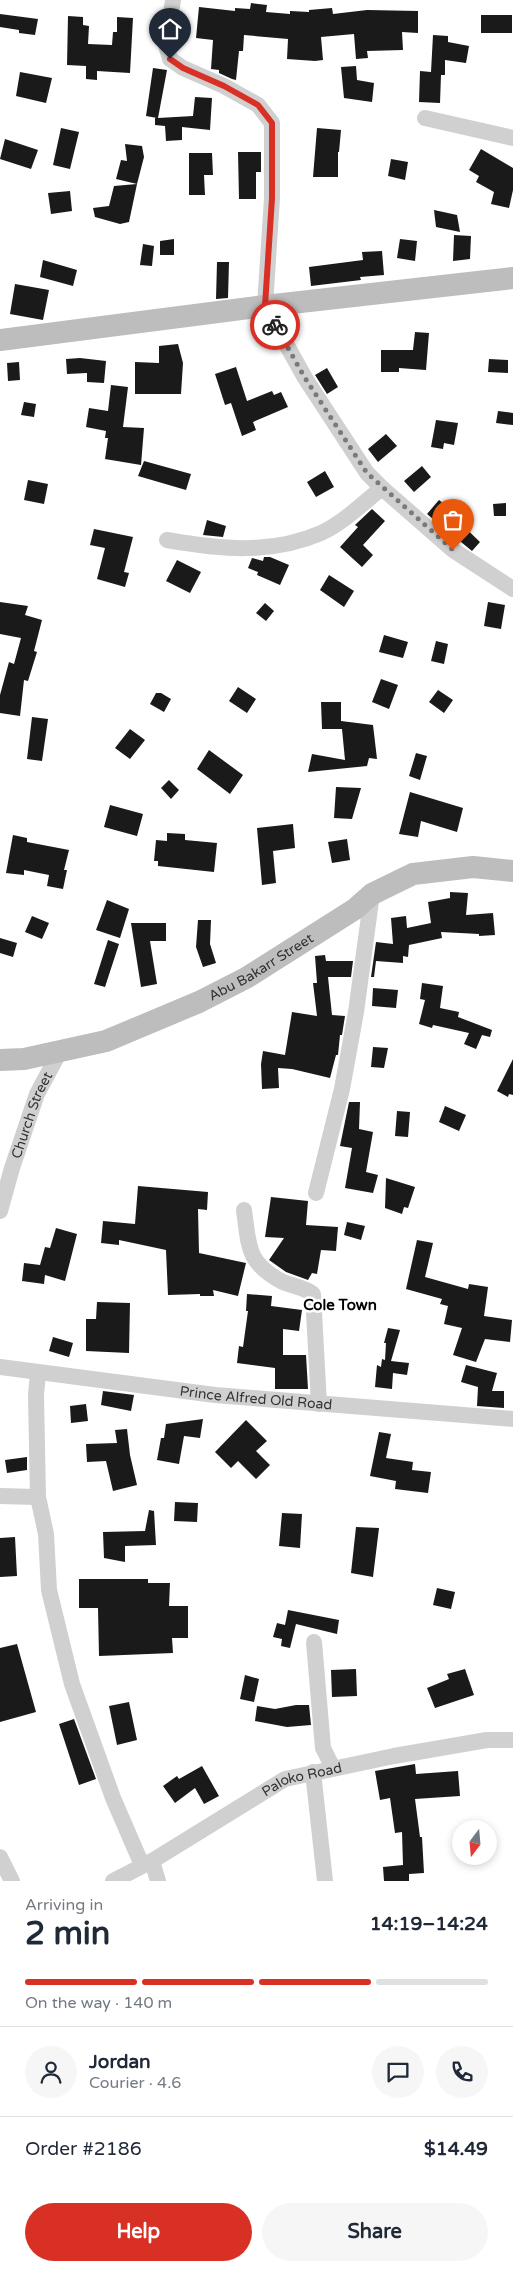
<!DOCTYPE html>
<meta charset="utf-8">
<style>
:root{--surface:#fff;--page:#f6f6f7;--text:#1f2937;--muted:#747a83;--line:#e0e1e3;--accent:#d93025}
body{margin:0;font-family:"Varela Round",sans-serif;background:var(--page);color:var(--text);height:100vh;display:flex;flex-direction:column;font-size:19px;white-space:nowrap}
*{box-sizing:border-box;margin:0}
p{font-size:16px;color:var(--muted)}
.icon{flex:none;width:28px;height:28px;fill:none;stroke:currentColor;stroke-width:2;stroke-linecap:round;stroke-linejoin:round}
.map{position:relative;height:1881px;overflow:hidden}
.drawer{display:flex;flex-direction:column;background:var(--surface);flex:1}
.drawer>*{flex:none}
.needle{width:32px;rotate:196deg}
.fabs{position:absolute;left:452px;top:1820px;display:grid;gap:10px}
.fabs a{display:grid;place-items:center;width:45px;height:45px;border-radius:50%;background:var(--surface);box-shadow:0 2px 8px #0003;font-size:25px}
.pin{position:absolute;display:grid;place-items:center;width:42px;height:42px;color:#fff;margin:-51px -21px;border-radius:50% 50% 50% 0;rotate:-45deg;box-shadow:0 0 5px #0007}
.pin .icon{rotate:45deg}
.courier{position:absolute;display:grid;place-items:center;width:50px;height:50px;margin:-25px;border:4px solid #d93025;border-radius:50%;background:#fff;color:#222;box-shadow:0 1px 6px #0007}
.headline em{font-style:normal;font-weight:800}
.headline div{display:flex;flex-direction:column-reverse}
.headline{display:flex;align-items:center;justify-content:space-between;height:85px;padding:0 25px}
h1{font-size:32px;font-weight:800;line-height:38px}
.bar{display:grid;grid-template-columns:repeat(4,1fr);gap:8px 5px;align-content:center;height:60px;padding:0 25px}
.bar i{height:6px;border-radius:4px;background:var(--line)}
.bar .current{background:var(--accent)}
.bar p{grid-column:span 4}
.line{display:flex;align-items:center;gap:12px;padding:0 25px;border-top:1px solid var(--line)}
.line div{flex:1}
.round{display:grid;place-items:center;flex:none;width:52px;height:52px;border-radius:26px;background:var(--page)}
.action{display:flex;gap:10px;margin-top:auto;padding:10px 25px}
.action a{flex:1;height:58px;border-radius:30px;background:var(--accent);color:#fff;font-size:20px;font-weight:800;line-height:58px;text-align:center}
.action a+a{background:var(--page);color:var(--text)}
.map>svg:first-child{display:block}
</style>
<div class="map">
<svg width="513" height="1881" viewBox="0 0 513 1881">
<rect width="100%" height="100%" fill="#fff"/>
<path fill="#1a1a1a" d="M251 3 267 5 266 12 290 14V11L309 12V10L332 8 333 14 367 10 418 11V33L402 32 403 50 367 51 368 58 356 59 354 34 321 37 323 60 315 61 287 59 288 39 244 35 243 51H239L236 80 232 79 219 73V70L211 69 213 40 196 38 199 7 235 11V8L250 9Z
M0 14 38 19 35 35 19 33V30L0 27Z
M481 15H512V33H481Z
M68 16 83 17V25L89 26 88 44 112 45 113 32H117V17L133 18 130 73 97 71V80L86 79V66L67 65Z
M433 35 448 36V42L469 46 466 63 445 60V75H441L440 103 419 102 420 71 431 72Z
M356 66 357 80 374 83 372 102 344 98 341 67Z
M153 68 167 70 158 118 193 116 195 97 212 98 210 130 182 127V140L166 141 165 126 155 125V118H157L146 116Z
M20 72 52 78 46 103 16 96Z
M61 128 79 132 70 169 53 165Z
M317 128 341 130 339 152H338V177H313Z
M5 139 38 150 31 169 0 159Z
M125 144 142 146 144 157 137 184 116 179 121 160 127 161Z
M481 149 513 168V190L509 208 491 204 494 192 476 182 479 176 469 170Z
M238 152H261V172H256V199H239Z
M189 153H212L213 175H204L205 195H189Z
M391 159 408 162 405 180 388 176Z
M137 184 129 222 120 224 95 217 93 208 109 206 114 186Z
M70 191 72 211 51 214 48 193Z
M434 210 457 215 460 232 436 227Z
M454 235 471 236 470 259 453 261Z
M174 239V255H160V241Z
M400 239 417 241 415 261 397 258Z
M143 244 154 246 152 266 140 265Z
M382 251 384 275 360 277 361 280 311 286 309 267 363 260 362 252Z
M43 260 77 270 73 286 40 277Z
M217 262H229L228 298 216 299Z
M15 284 49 290 43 320 10 314Z
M415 332 429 333 426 370 399 368V372H381V350H413Z
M178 344 183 363 181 394H135V362L159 363V346Z
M80 358 106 361 104 383 87 382V373L67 374 66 359Z
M489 359 508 360V373L488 372Z
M19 362 20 380 8 381 7 363Z
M236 367 247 401 272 391 274 395 281 392 288 407 253 422 256 430 242 436 231 403 225 405 215 374Z
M327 368 338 387 327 394 315 375Z
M111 385 128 387 123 427 144 428 141 465 105 459 108 438H105L106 431 86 427 89 408 108 411Z
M24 402 36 404 34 417 21 415Z
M498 411 513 413V425L496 423Z
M436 420 458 423 454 445 444 443 443 449 431 447Z
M386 434 397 446 378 462 368 449Z
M144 461 191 474 186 490 138 476Z
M422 466 431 477 414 492 404 481Z
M325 471 334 487 316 497 307 482Z
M28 480 48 484 44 504 24 500Z
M439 500 460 517H454L480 542 472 551 427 514Z
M506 503V516H494L493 504Z
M372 509 385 521 363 545 373 555 362 567 340 547 358 527 355 525Z
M207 520 226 526 223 537 203 535Z
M94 529 133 537 124 572 129 573 125 587 97 579 105 548 90 545Z
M264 557H270L289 565 280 585 257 575 258 572 248 568 252 558 263 561Z
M177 560 201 572 190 593 166 581Z
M329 575 354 591 344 607 320 590Z
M0 602 28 606 25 615 42 620 34 651 37 652 28 681 24 680 20 716 0 713V695L9 662 14 664 21 638 0 634Z
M488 602 505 605 501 629 484 626Z
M265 603 274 611 266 621 256 613Z
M384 635 408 642 403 658 379 652Z
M436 641 448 644 444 664 431 661Z
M381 679 398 685 389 709 372 702Z
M238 687 256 699 247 713 229 701Z
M438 690 453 700 444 713 429 702Z
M156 693H161L171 699 164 712 150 704Z
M321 702H341V721L373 725 377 759 369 758 367 766 308 772 312 754 345 760 342 729H322Z
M32 717 48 719 42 761 27 759Z
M130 729 145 740 130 759 115 748Z
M209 750 243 775 230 794 197 769Z
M416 753 427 756 420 780 409 776Z
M169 780 179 790 171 799 161 788Z
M336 787 361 788 352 819 334 818Z
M410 792 463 808 457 832 421 821 418 837 399 834Z
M110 805 143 814 137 836 104 827Z
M293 824 295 848 273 851 276 883 262 885 257 828Z
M167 833 185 834V840L217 843 214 872 158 866V861H154L156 840 167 841Z
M13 835 27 838V842L69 850 64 870H67L63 889 47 886 49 875 24 870V875L6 873Z
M347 839 350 860 332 863 328 842Z
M450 892 468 893 466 915 493 913 495 935 479 936V934L441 932 442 938 409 945 408 957 403 956V963L376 961 374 977H371L376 942 393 944 391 918 406 916 407 928 431 923 428 902 450 898Z
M107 900 129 909 120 938 96 930Z
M32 916 49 923 42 939 25 932Z
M198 920H211L210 944 216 963 203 967 196 947Z
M131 923H166V941H150L157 984 141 987Z
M0 938 17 943 13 957 0 953Z
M108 940 119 944 105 987 94 984Z
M325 955 326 961H353L351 977H328L332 1015 345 1016 342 1035H340L338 1055H336L330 1078 292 1069 278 1068 279 1088 262 1089 261 1064 263 1051 285 1055 292 1012 317 1016 313 983H317L315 956Z
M422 983 443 986 440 1008 459 1012 458 1017 492 1030 490 1037 482 1035 476 1049 464 1044 469 1033 433 1025 432 1028 419 1024 425 1000 420 999Z
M373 988 398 990 396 1008 372 1006Z
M373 1047 388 1048 384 1068 371 1067Z
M513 1059V1095L509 1094 508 1097 497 1091Z
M349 1102H360L359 1129 373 1132 366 1172 378 1175 373 1193 345 1188 352 1148 340 1146Z
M445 1106 466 1115 459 1131 439 1122Z
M397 1111 410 1112 408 1137 395 1136Z
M386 1178 415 1187 408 1208 404 1207 402 1214 385 1208Z
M138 1186 208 1192 207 1210 198 1209 199 1253 246 1263 238 1296 213 1290 214 1296H200V1294L168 1295 166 1250 119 1240V1245L101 1243 103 1221 135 1224Z
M271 1197 308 1201 306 1225 338 1227 336 1251 321 1250 317 1274 312 1273 308 1280 286 1272 269 1260 284 1238 265 1237Z
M347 1222 365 1226 361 1240 344 1235Z
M56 1228 77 1234 65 1281 45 1275 44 1284 22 1281 24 1263 40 1265 45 1247 50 1248Z
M417 1240 433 1243 425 1277 468 1289 469 1284 488 1287 484 1316 512 1320 510 1342 485 1339 476 1362 453 1355 462 1328 444 1324 448 1306 440 1304 442 1299 406 1289Z
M247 1294 272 1296 271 1306 302 1310 299 1331 283 1329V1355H306L308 1389H275V1368L237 1363 239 1346 243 1347 248 1311H246Z
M97 1302 130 1303 129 1353 86 1351V1319H96Z
M388 1328 400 1330 391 1361 409 1363 407 1375 393 1373 392 1389 375 1387 377 1365 381 1367 382 1359 385 1360 386 1343H384Z
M53 1337 73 1343 69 1357 49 1351Z
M466 1365 497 1373 492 1391H504V1408L477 1406 478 1387 461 1382Z
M103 1391 134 1395 131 1411 101 1405Z
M86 1404 88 1421 71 1423 70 1406Z
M203 1419 200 1438 184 1436 179 1464 157 1460 161 1438H164L166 1424Z
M246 1420 267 1441 256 1451 270 1465 256 1479 238 1461 231 1468 215 1452Z
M127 1429 130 1455 137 1485 113 1491 106 1461 87 1462 86 1444 117 1443 115 1430Z
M379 1432 391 1434 386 1458 413 1462 412 1470 431 1472 428 1493 395 1489 396 1481 370 1476Z
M27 1457V1470L7 1473 5 1460Z
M175 1502 198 1503 197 1522 174 1521Z
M149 1510 154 1511 156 1545 125 1546V1562L104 1558 103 1532 145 1531Z
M282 1513 302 1514 300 1548 279 1546Z
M356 1527 379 1528 373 1577 351 1573Z
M15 1537 17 1576 0 1577V1538Z
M79 1579H148V1583H170L169 1606H188V1638H172L173 1653 99 1656 98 1608H79Z
M437 1588 455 1592 451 1609 433 1605Z
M288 1610 339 1620 337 1634 296 1624 290 1648 281 1646 282 1639 273 1637 277 1623 285 1625Z
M17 1644 36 1712 0 1722V1648Z
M356 1669 357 1696 332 1697 331 1670Z
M465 1669 474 1695 435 1708 427 1688 449 1679 447 1674Z
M245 1675 259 1679 254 1702 240 1699Z
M129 1702 137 1740 117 1745 109 1706Z
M296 1705H309L311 1725 287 1727 255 1721 257 1706 275 1709Z
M74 1719 96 1779 79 1785 59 1724Z
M415 1764 416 1774 458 1771 460 1796 415 1799 420 1837H422L424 1873 409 1874V1881H384L383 1867 403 1865 402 1832 395 1833 390 1798 380 1800 375 1771Z
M202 1766 219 1796 204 1804 195 1788 175 1803 163 1786 177 1776 179 1779Z"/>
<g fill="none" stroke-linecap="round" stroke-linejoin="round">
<g stroke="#d0d0d0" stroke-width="16">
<path d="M173 0 166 45 170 59 183 68 224 86 258 105 272 123V198L265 306 305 378 367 473 382 488 453 550 513 589"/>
<path d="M425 118 513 138"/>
<path d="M167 540C219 549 271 555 321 533 343 523 363 503 382 488"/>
<path d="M316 1193 342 1089 356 1012 372 894"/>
<path d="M244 1210C249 1245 246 1262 281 1281 291 1286 304 1287 313 1294L319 1404"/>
<path id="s1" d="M0 1211 12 1168 37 1094 60 1051"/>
<path id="s2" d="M0 1367 215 1395 513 1419"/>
<path d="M38 1373 36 1395 38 1497 46 1534 49 1590 72 1684 113 1798 142 1865"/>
<path d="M0 1496 38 1497"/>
<path d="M314 1642 323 1748 333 1768"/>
<path d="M313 1772 325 1881"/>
<path d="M0 1857 12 1881"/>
<path d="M152 1861 158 1881"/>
<path id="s3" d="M113 1881 152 1861 285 1779 394 1756 487 1740H513"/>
</g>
<g stroke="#bdbdbd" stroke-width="22">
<path d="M0 340 265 306 513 278"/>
<path id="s4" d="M0 1060 24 1059 106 1041 199 1002 246 978 355 909 372 894 413 874 473 867 513 871"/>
</g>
</g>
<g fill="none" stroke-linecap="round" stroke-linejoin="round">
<path stroke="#7a7a7a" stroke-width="5" stroke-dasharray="0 9" d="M275 325 305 378 367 473 453 550"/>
<path stroke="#d93025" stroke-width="6" d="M170 59 183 68 224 86 258 105 272 123V198L265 306 275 325"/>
</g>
<g text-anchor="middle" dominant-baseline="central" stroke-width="5" stroke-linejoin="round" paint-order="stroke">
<g font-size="14" fill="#333" stroke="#fff">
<text stroke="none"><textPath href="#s4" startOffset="280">Abu Bakarr Street</textPath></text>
<text stroke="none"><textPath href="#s1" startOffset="101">Church Street</textPath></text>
<text stroke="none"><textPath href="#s2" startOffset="258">Prince Alfred Old Road</textPath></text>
<text stroke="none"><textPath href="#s3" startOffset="216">Paloko Road</textPath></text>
</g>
<g font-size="15" font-weight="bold" fill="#000" stroke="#fff">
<text x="340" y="1305">Cole Town</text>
</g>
</g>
</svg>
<div class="fabs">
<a><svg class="needle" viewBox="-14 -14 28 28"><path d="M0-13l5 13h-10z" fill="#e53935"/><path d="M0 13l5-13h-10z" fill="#747a83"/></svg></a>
</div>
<div class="pin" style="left:453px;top:550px;background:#ea580c"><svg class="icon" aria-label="bag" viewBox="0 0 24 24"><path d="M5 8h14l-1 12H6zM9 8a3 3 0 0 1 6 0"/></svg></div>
<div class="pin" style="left:170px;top:59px;background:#1f2937"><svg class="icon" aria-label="home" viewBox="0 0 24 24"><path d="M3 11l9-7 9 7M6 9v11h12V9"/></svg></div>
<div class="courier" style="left:275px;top:325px"><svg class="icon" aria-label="bike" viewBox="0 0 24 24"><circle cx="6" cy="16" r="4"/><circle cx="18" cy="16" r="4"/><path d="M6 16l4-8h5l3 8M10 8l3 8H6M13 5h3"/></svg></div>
</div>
<section class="drawer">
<div class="headline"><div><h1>2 min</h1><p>Arriving in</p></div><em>14:19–14:24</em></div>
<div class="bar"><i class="current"></i><i class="current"></i><i class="current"></i><i></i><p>On the way · 140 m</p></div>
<div class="line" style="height:90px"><a class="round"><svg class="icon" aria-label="person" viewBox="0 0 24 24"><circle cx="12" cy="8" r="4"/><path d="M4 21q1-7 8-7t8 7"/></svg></a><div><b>Jordan</b><p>Courier · 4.6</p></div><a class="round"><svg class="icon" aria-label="chat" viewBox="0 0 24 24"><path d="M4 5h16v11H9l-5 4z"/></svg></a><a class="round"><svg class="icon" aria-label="phone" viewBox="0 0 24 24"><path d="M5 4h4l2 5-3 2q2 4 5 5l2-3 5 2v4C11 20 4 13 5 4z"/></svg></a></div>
<div class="line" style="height:65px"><div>Order #2186</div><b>$14.49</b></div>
<div class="action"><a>Help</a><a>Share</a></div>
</section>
